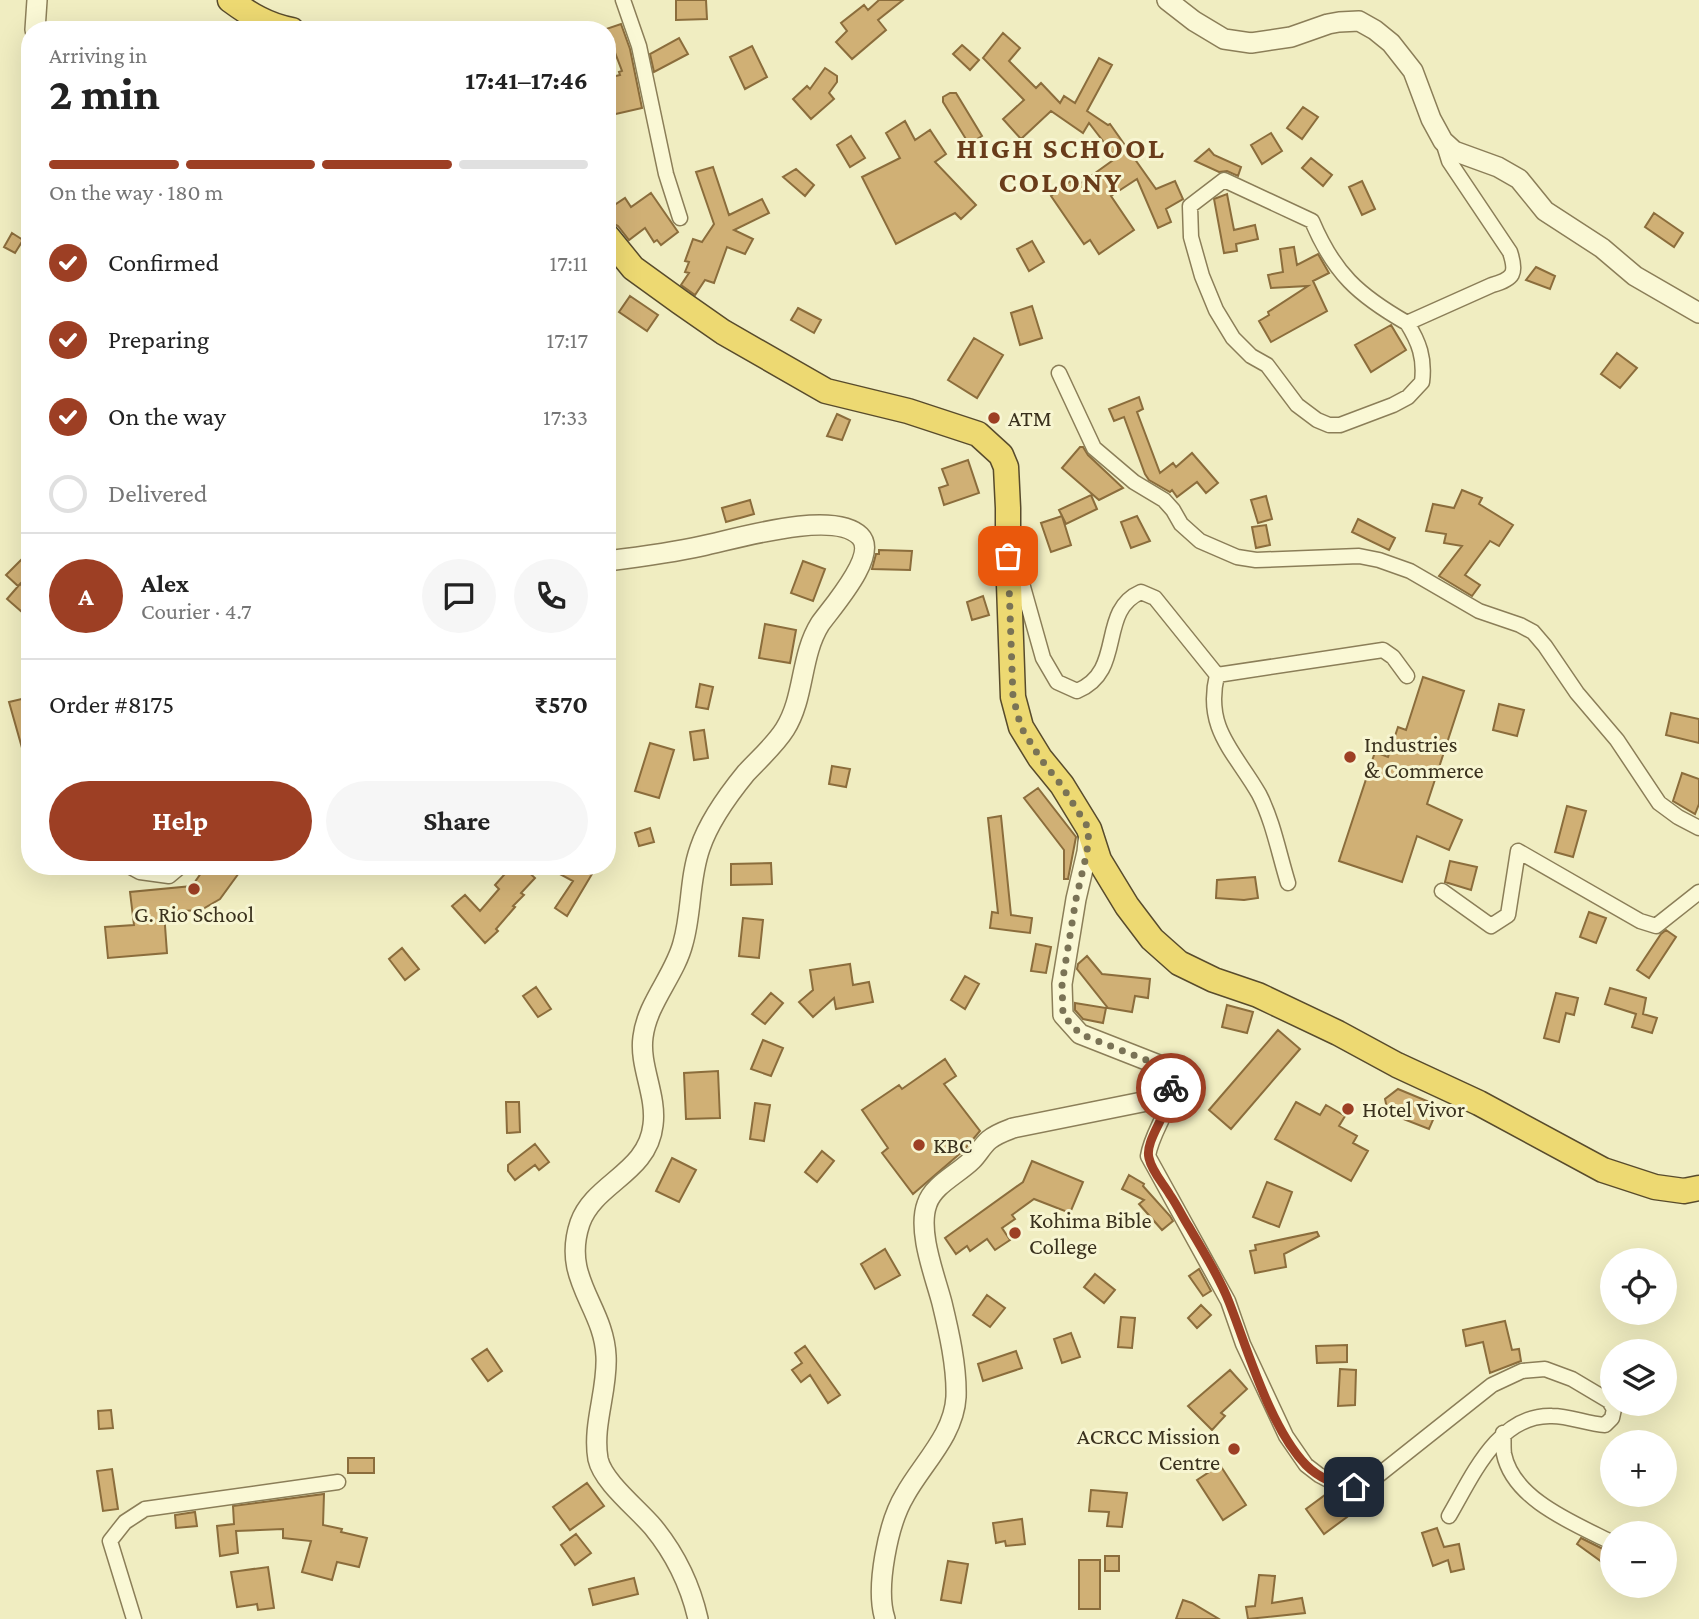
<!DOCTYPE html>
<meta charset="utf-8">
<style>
:root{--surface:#fff;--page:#f6f6f6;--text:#222;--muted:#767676;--line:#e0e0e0;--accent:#9d3f24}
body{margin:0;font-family:"Crimson Pro",serif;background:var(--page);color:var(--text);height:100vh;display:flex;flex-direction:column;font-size:26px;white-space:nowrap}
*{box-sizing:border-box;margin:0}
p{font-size:23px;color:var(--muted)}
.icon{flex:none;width:38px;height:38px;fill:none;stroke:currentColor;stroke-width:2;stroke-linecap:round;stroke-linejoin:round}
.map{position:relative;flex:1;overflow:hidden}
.details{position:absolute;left:21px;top:21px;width:595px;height:854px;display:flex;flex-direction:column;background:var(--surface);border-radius:28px;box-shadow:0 7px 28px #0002}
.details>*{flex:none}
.buttons{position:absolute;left:1600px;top:1248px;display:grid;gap:14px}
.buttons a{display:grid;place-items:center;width:77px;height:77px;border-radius:50%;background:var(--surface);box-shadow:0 7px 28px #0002;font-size:35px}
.pin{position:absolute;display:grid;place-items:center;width:60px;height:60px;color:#fff;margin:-30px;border-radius:14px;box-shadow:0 4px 10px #0006}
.courier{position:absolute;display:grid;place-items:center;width:70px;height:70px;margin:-35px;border:5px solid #9d3f24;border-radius:50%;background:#fff;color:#222;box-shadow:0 2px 9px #0007}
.summary em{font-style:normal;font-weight:700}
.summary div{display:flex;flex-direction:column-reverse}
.summary{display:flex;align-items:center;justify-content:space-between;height:119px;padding:0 28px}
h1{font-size:46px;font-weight:700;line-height:52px}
.bar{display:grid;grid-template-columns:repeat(4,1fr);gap:10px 7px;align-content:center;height:84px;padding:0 28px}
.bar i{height:9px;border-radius:5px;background:var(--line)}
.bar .current{background:var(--accent)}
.bar p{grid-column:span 4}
.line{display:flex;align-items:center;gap:18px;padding:0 28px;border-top:2px solid var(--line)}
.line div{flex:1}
.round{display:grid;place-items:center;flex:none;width:74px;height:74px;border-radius:37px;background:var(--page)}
ol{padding:0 28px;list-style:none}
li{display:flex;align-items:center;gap:21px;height:77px}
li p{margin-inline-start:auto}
li .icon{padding:7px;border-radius:50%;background:var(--accent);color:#fff;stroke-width:4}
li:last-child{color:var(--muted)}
li i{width:38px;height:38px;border:4px solid var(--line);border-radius:50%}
.primary-button{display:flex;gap:14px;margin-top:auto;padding:14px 28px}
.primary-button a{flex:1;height:80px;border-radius:42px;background:var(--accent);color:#fff;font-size:28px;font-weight:700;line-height:80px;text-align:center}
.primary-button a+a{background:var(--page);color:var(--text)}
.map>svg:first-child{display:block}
</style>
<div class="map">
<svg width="1699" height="1619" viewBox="0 0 1699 1619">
<rect width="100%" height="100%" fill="#f0edc1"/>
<path fill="#d0b075" stroke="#8b6d3c" stroke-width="2" d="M676 0H706L707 19 676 20Z
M879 0H903L878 20 886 30 852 59 836 42 847 31 841 23 864 5 868 10Z
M621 24 630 49 642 108 607 116V78L620 75 619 72 622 71 606 29Z
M1003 33 1020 48 1009 61 1036 88 1041 83 1060 103 1064 96 1075 103 1099 58 1112 65 1087 111 1108 125 1110 124 1156 189 1175 181 1183 199 1166 209 1171 222 1158 228 1137 179 1111 196 1134 230 1099 254 1090 240 1084 244 1051 196 1072 180 1077 186 1116 158 1089 123 1083 133 1051 111 1021 139 1003 119 1024 100 983 58Z
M679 38 688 54 654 72 650 54Z
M962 45 979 60 970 70 953 54Z
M752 46 767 77 745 89 730 57Z
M825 68 837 76V82L829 93 834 99 811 119 793 99 807 86 810 89Z
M950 93H956L982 136 969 144 943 102V97Z
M1303 107 1318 117 1302 139 1287 128Z
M905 121 915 140 930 130 946 154 935 162 976 205 961 219 955 213 896 244 862 177 900 158 886 133Z
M1271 133 1282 151 1262 164 1251 145Z
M851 136 865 158 850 167 837 145Z
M1209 149 1214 155 1241 167 1238 176 1227 171 1219 172 1195 161Z
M1311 158 1332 175 1323 186 1302 168Z
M713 167 729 215 762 199 769 213 734 230 753 239 745 254 727 247 714 283 705 280 695 295 681 285 689 273 685 272 689 262 685 261 693 239 702 242 714 224 696 172Z
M796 169 814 185 805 196 783 177Z
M1362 181 1375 209 1362 215 1349 187Z
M651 193 678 232 661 245 657 240 654 242 645 228 629 240 618 226 607 220V210L625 198 631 207Z
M1227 194 1234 230 1255 225 1258 239 1236 244 1237 251 1224 253 1214 199Z
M1654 213 1683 233 1674 247 1645 227Z
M12 233 23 240 15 253 4 247Z
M1032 241 1044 262 1029 271 1017 249Z
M1294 247 1297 265 1318 254 1329 273 1313 281 1327 311 1271 342 1259 321 1269 315 1268 312 1308 286 1271 288 1268 275 1283 272 1280 249Z
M1536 267 1555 276 1550 289 1526 280Z
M630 296 658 315 647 331 619 312Z
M1032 306 1042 338 1020 345 1011 313Z
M798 308 821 320 814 333 791 320Z
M1391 325 1406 350 1371 372 1355 345Z
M974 338 1003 355 977 398 948 380Z
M1617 353 1637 368 1620 388 1601 374Z
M1139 397 1143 409 1137 412 1160 473 1173 463 1176 467 1192 453 1218 483 1206 493 1197 482 1177 497 1172 490 1170 492 1149 480 1145 474 1124 417 1114 421 1109 409Z
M837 414 850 420 842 440 827 436Z
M1080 447H1083L1088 455 1123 488 1099 500 1062 468Z
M968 460 979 493 944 505 939 488 948 485 942 469Z
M1462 490 1482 498 1479 504 1513 525 1499 546 1490 541 1465 575 1480 585 1472 596 1439 576 1462 546 1444 543 1446 534 1426 531 1433 504 1454 508Z
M1091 495 1097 509 1066 524 1059 510Z
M1266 496 1272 519 1258 523 1251 500Z
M750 500 754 514 726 522 722 508Z
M1062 516 1071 545 1051 552 1041 523Z
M1137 516 1150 541 1131 548 1121 522Z
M1358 519 1395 538 1389 550 1352 532Z
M1266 525 1270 545 1256 548 1252 527Z
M879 550 912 551 910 570 872 569 876 554H879Z
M30 551V574L18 586 6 575Z
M803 561 825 569 813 601 791 593Z
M20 584 30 593V603L22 612 7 599Z
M983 596 989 615 972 620 967 602Z
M765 624 796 630 790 663 759 658Z
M1423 677 1464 691 1427 804 1462 820 1449 850 1417 836 1402 882 1339 861 1375 752 1388 757 1398 727 1406 730Z
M700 684 713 687 708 709 696 707Z
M30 697V762H26L9 702Z
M1499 704 1524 710 1517 736 1493 730Z
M1671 713 1699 719V743L1666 735Z
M704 730 708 758 694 760 690 732Z
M650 743 674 750 659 798 635 791Z
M832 766 850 769 846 787 829 784Z
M1682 773 1699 779V804L1695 814 1673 801Z
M1038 788 1076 837 1068 879H1064V850L1024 798Z
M1567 806 1586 811 1573 857 1555 852Z
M1001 816 1011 915 1032 918 1030 933 990 928 992 912 998 913 988 818Z
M650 828 654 842 639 846 635 833Z
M1450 861 1477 867 1471 890 1445 882Z
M771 863 772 884 731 885V864Z
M206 866H244L220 899 201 910 164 912 167 953 108 958 105 927 134 925 130 892 192 886Z
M512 866H522L535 878 521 893 524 895 513 906 515 907 496 929 498 931 485 943 452 906 465 895 480 911 499 889 495 885Z
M545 866H575L592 874 567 916 555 908 573 881Z
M1255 877 1258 898 1244 900 1216 898 1217 880Z
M1589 912 1606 918 1596 943 1580 937Z
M743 918 763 920 759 958 739 956Z
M1666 930 1676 937 1649 978 1637 970 1661 934Z
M1036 944 1051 947 1046 973 1031 971Z
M402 948 419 969 405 980 389 959Z
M1087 956 1102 974 1150 979 1148 998 1135 996 1132 1012 1108 1008 1077 969 1078 964Z
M850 964 853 985 869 982 873 1002 836 1009 834 998 813 1017 799 1002 813 990 810 970Z
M965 976 979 984 965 1009 951 1000Z
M536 987 551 1009 538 1017 523 996Z
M1610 988 1646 998 1643 1014 1657 1018 1652 1033 1632 1027 1636 1014 1605 1004Z
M771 993 783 1003 765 1024 752 1014Z
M1556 993 1578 998 1574 1015 1566 1013 1559 1042 1544 1038Z
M1075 1003 1106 1008 1103 1023 1083 1019 1075 1010Z
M1227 1005 1253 1012 1247 1033 1222 1027Z
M1278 1030 1300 1049 1231 1129 1209 1110Z
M763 1040 783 1048 771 1076 751 1069Z
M945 1059 956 1076 944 1084 980 1131 963 1151 913 1194 882 1153 888 1148 862 1110 899 1085 902 1089Z
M718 1071 720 1118 686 1119 684 1073Z
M1398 1089 1439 1106 1429 1129 1388 1113 1385 1099Z
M506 1102H519L520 1132 507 1133Z
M1296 1102 1320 1115 1326 1105 1345 1116 1339 1126 1357 1136 1353 1143 1368 1151 1351 1181 1275 1139Z
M755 1103 770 1105 764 1141 750 1139Z
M535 1144 549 1162 539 1170 535 1165 515 1180 508 1171V1165Z
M822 1151 834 1161 817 1182 805 1172Z
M672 1158 696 1170 679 1202 656 1191Z
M1032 1161 1083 1182 1070 1213 1034 1199 1012 1215 1015 1219 1002 1228 1010 1240 995 1250 987 1239 970 1251 967 1246 956 1254 945 1238 1023 1182Z
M1129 1175 1144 1184 1143 1186 1170 1216 1173 1221 1162 1230 1139 1204 1144 1200 1122 1189Z
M1267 1182 1292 1192 1279 1227 1253 1217Z
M1317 1232 1319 1236 1284 1254 1286 1267 1255 1273 1250 1251 1256 1250 1255 1245Z
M885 1249 900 1275 875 1289 861 1264Z
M1199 1269 1211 1291 1203 1296 1189 1276Z
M1095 1274 1115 1290 1104 1303 1084 1287Z
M987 1295 1005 1308 990 1327 973 1315Z
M1201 1305 1211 1315 1197 1328 1188 1318Z
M1121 1317 1135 1318 1132 1348 1118 1347Z
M1505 1321 1512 1350 1519 1349 1521 1361 1490 1373 1483 1342 1466 1346 1463 1330Z
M1071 1333 1080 1357 1062 1363 1054 1339Z
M1347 1345V1362L1317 1363 1316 1346Z
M805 1346 840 1395 828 1403 810 1375 801 1382 792 1370 802 1363 795 1353Z
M487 1349 502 1371 488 1381 472 1359Z
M1016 1351 1022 1368 983 1381 978 1364Z
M1340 1369 1356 1370 1355 1405 1338 1406Z
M1230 1370 1247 1389 1221 1413 1225 1416 1212 1430 1188 1406Z
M111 1410 113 1428 99 1429 98 1411Z
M348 1458H374V1473H348Z
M1220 1465 1246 1505 1223 1520 1197 1480Z
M112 1469 118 1509 103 1511 97 1471Z
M587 1483 604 1506 570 1530 553 1507Z
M1091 1490 1127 1493 1122 1527 1107 1526 1109 1512 1089 1511Z
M1329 1492 1347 1517 1324 1534 1306 1509Z
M324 1494 323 1525 342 1529 341 1532 367 1538 359 1567 337 1562 332 1580 302 1572 311 1541 283 1538V1529L236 1531 238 1553 220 1556 217 1526 234 1524 233 1506Z
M195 1512 197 1526 176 1528 175 1515Z
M1022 1519 1025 1544 1006 1546 1005 1541 996 1543 993 1523Z
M1437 1528 1444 1547 1459 1544 1464 1569 1451 1572 1448 1560 1433 1566 1422 1533Z
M576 1534 591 1553 575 1565 561 1545Z
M1581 1538 1609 1552 1602 1562 1577 1544Z
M1105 1556H1119V1571H1105Z
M1079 1560H1100V1609H1079Z
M948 1561 968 1564 961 1603 941 1600Z
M268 1567 274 1608 258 1610 257 1604 237 1607 231 1572Z
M1259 1575 1275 1576 1272 1603 1302 1598 1305 1613 1248 1619 1246 1607 1255 1606Z
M634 1578 638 1594 593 1605 589 1589Z
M1183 1600 1192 1603 1219 1619H1176Z"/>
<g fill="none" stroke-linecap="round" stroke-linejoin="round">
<g stroke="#8b7e58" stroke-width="17">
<path id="minor" d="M623 0 639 46 666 174 680 218
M1407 323C1419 342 1425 358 1422 382L1408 397 1393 405 1340 425H1329L1317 420 1297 405 1267 365 1251 356 1233 338 1216 310 1202 276 1191 237 1190 206 1224 180 1312 221C1334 273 1358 295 1407 323L1492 285C1514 279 1517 273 1510 252L1449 161 1443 142
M1059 373 1094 448 1134 482 1164 500 1173 510 1181 524 1200 541 1237 557 1256 560 1359 556 1379 560 1410 571 1479 611 1520 625 1533 632 1545 646 1577 693 1617 740 1659 803 1678 817 1699 828
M1016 562 1043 658 1057 682 1077 691C1126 671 1097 611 1141 592L1155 598 1217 675C1204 729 1235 752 1259 794 1273 821 1279 854 1288 883
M1217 675 1383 650 1393 657 1407 676
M129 866 140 872 169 876 181 866
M1442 891 1491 926 1508 915 1518 851 1640 921 1656 926 1699 892
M1171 1087C1171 1111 1152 1131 1148 1156L1228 1301 1243 1344 1286 1436 1306 1465 1319 1475 1338 1485 1354 1487 1366 1485 1492 1385 1522 1371 1545 1369 1572 1379 1609 1401 1614 1409 1612 1418 1605 1425C1587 1424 1570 1416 1552 1416 1498 1414 1472 1477 1449 1516
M1503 1433C1504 1439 1503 1448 1504 1454 1513 1499 1573 1523 1609 1541
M134 1619 110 1541 125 1522 145 1509 338 1482"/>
</g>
<g stroke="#8b7e58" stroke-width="22">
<path id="tertiary" d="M1167 0 1194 21 1224 39 1251 43 1291 37 1328 24 1339 22 1359 21 1375 30 1391 43 1413 71 1431 119 1443 141 1454 151 1498 167 1519 179 1545 211 1602 248 1635 276 1699 313
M35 30 37 0
M607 561C639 557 671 553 702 546 736 539 833 509 860 536 879 555 832 607 820 624 800 656 805 697 785 729 775 745 759 759 746 773 728 795 709 821 700 848 689 879 692 912 683 943 675 975 647 1003 643 1037 639 1066 657 1095 653 1125 648 1173 594 1183 580 1223 561 1279 604 1306 606 1356 608 1390 592 1425 598 1459 603 1482 638 1509 653 1527 676 1555 690 1584 698 1619
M885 1619C875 1588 888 1523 905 1495 922 1464 954 1435 956 1397 957 1367 949 1332 942 1303 935 1276 917 1231 927 1204 933 1185 958 1174 972 1160 978 1154 982 1146 989 1140 996 1134 1005 1131 1013 1128L1157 1099 1165 1094 1171 1087 1170 1075 1164 1067 1080 1034 1063 1015 1062 984 1076 899 1087 852 1089 832"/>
</g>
<g stroke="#584b2c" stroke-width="27">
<path id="trunk" d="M230 0C249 14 268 26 292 30
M607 236 633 268 680 302 723 332 826 391 908 411 978 434 1001 455 1006 467 1008 508V556L1013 697 1021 727 1040 758 1062 785 1089 829 1099 860 1127 906 1152 939 1179 963 1214 980 1258 995 1338 1033 1397 1065 1479 1103 1603 1170 1655 1187 1684 1191 1699 1188"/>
</g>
<use href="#minor" stroke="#faf8d5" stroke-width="14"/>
<use href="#tertiary" stroke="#faf8d5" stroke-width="19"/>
<use href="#trunk" stroke="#edd972" stroke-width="24"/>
</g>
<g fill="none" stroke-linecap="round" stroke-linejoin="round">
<path stroke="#7a7356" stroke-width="7" stroke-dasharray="0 12.6" d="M1008 556 1013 697 1021 727 1040 758 1062 786 1089 829 1087 852 1076 899 1062 984 1063 1015 1080 1034 1164 1067 1170 1075 1171 1088"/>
<path stroke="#9d3f24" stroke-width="9" d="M1171 1088C1171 1111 1144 1140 1149 1158 1152 1172 1163 1183 1170 1195 1177 1205 1182 1216 1189 1227 1203 1251 1219 1276 1229 1302 1248 1350 1270 1428 1306 1465 1319 1478 1336 1485 1354 1487"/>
</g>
<g fill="#9d3f24" stroke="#f7f5d1" stroke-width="2.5">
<circle cx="994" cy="418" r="7"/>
<circle cx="1350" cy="757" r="7"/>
<circle cx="194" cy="889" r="7"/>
<circle cx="1348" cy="1109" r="7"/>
<circle cx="919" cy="1145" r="7"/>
<circle cx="1015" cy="1233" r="7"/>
<circle cx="1234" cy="1449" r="7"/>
</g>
<g text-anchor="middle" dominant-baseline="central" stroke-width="6" stroke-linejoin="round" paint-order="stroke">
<g font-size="23" fill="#3a311d" stroke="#f7f5d1" text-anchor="start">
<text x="1008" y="418">ATM</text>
<text x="1364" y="744">Industries<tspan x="1364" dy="26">&amp; Commerce</tspan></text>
<text x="194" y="914" text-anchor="middle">G. Rio School</text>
<text x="1362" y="1109">Hotel Vivor</text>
<text x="933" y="1145">KBC</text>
<text x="1029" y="1220">Kohima Bible<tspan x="1029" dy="26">College</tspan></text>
<text x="1220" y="1436" text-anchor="end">ACRCC Mission<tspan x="1220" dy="26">Centre</tspan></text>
</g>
<g font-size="30" font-weight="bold" letter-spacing="2" fill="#693c1a" stroke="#f7f5d1">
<text x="1061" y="147">HIGH SCHOOL<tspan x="1061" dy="34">COLONY</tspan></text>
</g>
</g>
</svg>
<div class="buttons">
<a><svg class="icon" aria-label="locate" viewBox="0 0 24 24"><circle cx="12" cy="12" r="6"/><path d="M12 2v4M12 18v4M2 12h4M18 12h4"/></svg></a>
<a><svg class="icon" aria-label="layers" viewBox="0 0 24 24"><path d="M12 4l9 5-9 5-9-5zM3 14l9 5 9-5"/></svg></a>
<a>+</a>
<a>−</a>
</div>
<div class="pin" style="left:1008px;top:556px;background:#ea580c"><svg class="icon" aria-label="bag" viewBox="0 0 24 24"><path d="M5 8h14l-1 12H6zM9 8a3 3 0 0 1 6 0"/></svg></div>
<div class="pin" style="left:1354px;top:1487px;background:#1f2937"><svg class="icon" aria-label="home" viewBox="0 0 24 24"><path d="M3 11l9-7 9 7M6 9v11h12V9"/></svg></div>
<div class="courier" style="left:1171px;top:1088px"><svg class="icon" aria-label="bike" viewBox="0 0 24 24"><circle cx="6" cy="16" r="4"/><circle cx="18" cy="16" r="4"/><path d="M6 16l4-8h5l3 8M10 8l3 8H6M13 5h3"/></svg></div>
<section class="details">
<div class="summary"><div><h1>2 min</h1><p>Arriving in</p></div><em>17:41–17:46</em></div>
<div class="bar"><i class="current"></i><i class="current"></i><i class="current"></i><i></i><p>On the way · 180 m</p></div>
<ol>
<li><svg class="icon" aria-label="check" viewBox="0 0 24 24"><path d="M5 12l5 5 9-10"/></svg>Confirmed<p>17:11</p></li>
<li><svg class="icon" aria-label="check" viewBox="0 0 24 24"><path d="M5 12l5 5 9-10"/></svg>Preparing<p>17:17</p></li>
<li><svg class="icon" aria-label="check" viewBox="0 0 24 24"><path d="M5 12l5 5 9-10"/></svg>On the way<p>17:33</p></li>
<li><i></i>Delivered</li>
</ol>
<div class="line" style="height:126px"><b class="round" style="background:var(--accent);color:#fff">A</b><div><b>Alex</b><p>Courier · 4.7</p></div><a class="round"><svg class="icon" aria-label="chat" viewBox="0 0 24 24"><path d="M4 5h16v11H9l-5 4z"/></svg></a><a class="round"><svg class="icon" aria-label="phone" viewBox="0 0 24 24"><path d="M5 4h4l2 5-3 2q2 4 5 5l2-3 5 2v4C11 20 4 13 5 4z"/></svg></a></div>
<div class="line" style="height:91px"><div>Order #8175</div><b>₹570</b></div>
<div class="primary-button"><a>Help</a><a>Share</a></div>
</section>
</div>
